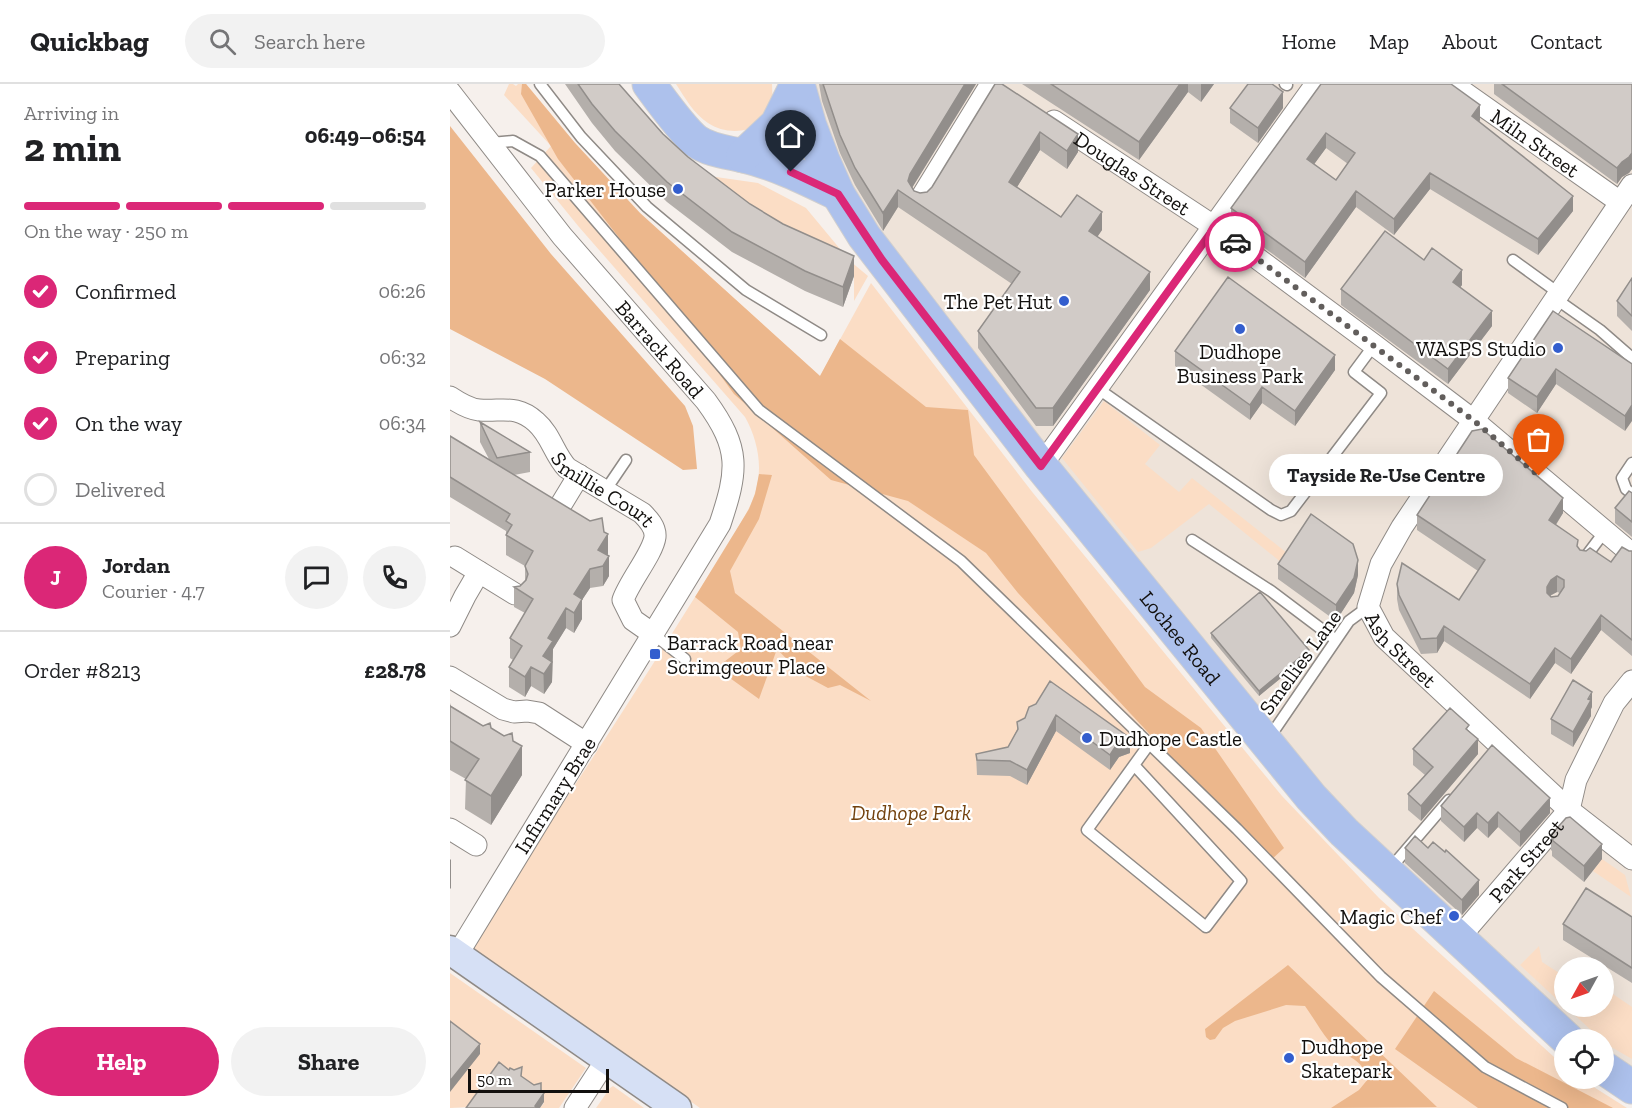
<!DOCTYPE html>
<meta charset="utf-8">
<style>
:root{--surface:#fff;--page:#f2f2f2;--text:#202124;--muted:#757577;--line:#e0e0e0;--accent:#db2777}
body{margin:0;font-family:"Zilla Slab",serif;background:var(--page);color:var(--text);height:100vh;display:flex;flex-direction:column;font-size:22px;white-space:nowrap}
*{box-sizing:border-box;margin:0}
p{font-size:20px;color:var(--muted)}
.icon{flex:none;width:33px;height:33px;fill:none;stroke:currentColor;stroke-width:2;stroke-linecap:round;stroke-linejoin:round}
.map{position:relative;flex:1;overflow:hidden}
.sheet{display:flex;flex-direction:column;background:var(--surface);width:450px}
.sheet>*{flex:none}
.needle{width:39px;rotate:230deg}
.buttons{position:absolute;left:1104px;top:873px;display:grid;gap:12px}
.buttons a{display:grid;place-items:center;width:60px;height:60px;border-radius:50%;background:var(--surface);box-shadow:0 6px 24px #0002;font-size:30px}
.scale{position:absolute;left:18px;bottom:15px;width:141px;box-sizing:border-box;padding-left:6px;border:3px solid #12100e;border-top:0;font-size:16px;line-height:21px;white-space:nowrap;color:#12100e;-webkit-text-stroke:4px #fff;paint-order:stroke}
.pin{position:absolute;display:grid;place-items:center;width:51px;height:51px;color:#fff;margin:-62px -26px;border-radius:50% 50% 50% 0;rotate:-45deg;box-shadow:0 0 6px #0007}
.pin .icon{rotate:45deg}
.courier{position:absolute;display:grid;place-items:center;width:60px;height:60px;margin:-30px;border:4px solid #db2777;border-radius:50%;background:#fff;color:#222;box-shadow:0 2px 8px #0007}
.bubble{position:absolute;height:42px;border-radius:21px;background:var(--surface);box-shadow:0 6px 24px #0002;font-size:20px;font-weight:700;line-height:42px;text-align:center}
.head em{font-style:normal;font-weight:700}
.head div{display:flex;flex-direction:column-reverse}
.head{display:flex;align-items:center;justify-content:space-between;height:102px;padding:0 24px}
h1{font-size:39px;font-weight:700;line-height:45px}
.bar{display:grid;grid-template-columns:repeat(4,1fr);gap:9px 6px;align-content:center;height:72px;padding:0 24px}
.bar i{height:8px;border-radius:4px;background:var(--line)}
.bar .active{background:var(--accent)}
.bar p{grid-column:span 4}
.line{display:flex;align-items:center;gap:15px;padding:0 24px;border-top:2px solid var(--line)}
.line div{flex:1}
.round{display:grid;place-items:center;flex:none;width:63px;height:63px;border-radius:32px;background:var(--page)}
ol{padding:0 24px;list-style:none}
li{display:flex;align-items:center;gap:18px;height:66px}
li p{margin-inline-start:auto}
li .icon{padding:6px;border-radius:50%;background:var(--accent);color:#fff;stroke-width:4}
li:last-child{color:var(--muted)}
li i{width:33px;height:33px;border:3px solid var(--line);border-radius:50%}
.cta{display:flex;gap:12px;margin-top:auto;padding:12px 24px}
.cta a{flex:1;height:69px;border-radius:36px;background:var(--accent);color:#fff;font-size:24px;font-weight:700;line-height:69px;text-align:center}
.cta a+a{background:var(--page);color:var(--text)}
header{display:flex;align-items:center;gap:36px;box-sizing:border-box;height:84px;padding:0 30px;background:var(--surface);border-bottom:2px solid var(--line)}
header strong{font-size:28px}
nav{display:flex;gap:33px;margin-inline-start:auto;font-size:21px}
.search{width:420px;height:54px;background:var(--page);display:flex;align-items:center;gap:15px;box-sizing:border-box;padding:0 21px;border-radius:33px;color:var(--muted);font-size:22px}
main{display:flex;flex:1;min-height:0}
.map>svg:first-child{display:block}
</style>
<header>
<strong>Quickbag</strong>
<div class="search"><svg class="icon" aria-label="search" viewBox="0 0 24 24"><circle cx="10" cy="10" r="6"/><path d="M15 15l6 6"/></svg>Search here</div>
<nav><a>Home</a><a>Map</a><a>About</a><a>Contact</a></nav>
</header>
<main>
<section class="sheet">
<div class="head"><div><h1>2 min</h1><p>Arriving in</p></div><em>06:49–06:54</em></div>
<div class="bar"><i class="active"></i><i class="active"></i><i class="active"></i><i></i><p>On the way · 250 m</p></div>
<ol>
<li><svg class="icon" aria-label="check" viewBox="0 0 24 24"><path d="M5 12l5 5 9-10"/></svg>Confirmed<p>06:26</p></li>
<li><svg class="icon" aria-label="check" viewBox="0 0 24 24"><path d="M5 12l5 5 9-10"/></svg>Preparing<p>06:32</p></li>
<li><svg class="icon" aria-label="check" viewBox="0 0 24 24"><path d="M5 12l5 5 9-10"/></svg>On the way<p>06:34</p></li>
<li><i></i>Delivered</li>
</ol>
<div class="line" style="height:108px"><b class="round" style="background:var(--accent);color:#fff">J</b><div><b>Jordan</b><p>Courier · 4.7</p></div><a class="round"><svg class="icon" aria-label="chat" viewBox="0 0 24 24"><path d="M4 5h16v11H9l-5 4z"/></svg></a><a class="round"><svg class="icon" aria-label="phone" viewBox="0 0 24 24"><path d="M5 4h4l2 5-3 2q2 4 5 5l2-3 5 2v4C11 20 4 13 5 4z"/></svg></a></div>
<div class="line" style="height:78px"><div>Order #8213</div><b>£28.78</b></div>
<div class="cta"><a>Help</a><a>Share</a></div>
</section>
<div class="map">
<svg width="1182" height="1024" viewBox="0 0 1182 1024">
<rect width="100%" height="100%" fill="#f6f0ec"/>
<path fill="#eee3d9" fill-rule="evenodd" d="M348 0H1182V993L1154 974V956L1131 955 898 741 428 166ZM1114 884H1154V922H1114Z"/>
<path fill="#fbddc5" d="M59 0H63L66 2 68 0H76L125 59 190 129 370 292 421 199 583 409 832 712 929 814 1114 982V994L1131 995 1177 1024H250L19 861C88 757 157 654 223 548 242 517 262 487 281 456 289 441 299 427 304 412 314 386 308 356 295 333L129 143 81 84 101 62 54 11Z
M226 0H322C322 6 323 13 322 19 317 48 280 54 258 39 244 30 235 14 226 0Z
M178 19 259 92 308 99 356 124 400 177 418 192 404 217V192L269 117Z
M654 317 710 361 695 380 729 408 742 394 842 473 832 479 759 420 701 464 688 468 612 374Z
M1152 775 1175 791 1181 813 1143 787Z
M1089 862 1092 878 1114 892V922L1070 881Z
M0 889 136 984 109 1024H90L94 1019 0 1024Z
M1154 904 1182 923V975L1156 960 1116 923 1154 922Z
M163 1002 194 1024H146L160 1004Z"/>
<path fill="#ecb78c" d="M72 0H76L125 59 190 129 370 292 390 255 476 323 518 326 524 371 695 603 751 644 834 764 819 778 568 509 536 469 458 417 381 396 284 310 177 164 108 75 71 10Z
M0 42 101 170 235 322 243 342 247 385 233 386 95 295 0 245Z
M309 390 322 391 309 435 280 487 285 509 421 617 390 601 378 604 350 589 327 565 309 615 266 584 291 565 288 548 245 513 299 425 305 410Z
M838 881 987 1023 881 1024 909 1006 918 995C911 971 893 974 879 957 870 946 863 933 855 922L836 921 785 937 773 944 765 955 760 956 756 953 755 945Z
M984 907 1066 974 1163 1024H1028L945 965Z"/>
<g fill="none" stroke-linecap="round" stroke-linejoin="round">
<g stroke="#8f8a86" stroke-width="13">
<path id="lane" d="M90 0 131 53 197 123 296 206 371 251
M835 0 837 1
M41 59 63 57 90 72 309 326 511 477 787 745 931 893 1035 983 1112 1024
M1063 176 1110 210
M1106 215 1150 246 1182 274
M647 304 821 426 831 431 841 427 931 309 904 288 924 261
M1182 379 1172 394 1176 405 1182 410
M155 407 176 376
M742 456 821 507 886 556
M1134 475 1155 447
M203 550 235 575
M819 654 899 537 918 523
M684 681 791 797 756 843 637 746 700 659
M939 786 999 716"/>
</g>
<g stroke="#8f8a86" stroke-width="23">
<g id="street">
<path id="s1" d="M1002 0 1170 118"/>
<path id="s2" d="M0 8 112 152 256 317C291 365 288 386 270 440L7 871"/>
<path id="s3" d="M604 37 765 143 924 261 1023 336 1182 470"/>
<path id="s4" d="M1182 101 952 443 931 480 918 523 934 553 1119 726 1182 775"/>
<path d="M471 114 541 0"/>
<path id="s5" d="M0 313C9 319 19 325 29 326 52 328 66 320 86 338 101 351 104 370 117 384L192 429C198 435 206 443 205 453 203 469 179 498 173 516L183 536 203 550"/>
<path d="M591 382 866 0"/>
<path d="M112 419 129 391"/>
<path d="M5 473 65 510"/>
<path d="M0 542 15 512 29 488"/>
<path d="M0 593 53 625 64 628 77 627 89 629 137 660"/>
<path d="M0 745 26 761"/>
<path id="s6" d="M1008 855 1119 726 1126 696 1164 619 1182 597"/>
<path d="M125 1024 157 975"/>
</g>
</g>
<g stroke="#8f8a86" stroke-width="31">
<path id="secondary" d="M0 866 227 1024"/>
</g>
<g stroke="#d0cfcf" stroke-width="35">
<g id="primary">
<path d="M199 0C210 15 232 46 246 57 260 67 278 68 294 72 327 80 357 95 388 110"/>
<path id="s7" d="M348 0 360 42 373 76 388 110 414 152 591 382 861 713 894 748 1118 956"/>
<path d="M293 72 327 40 347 0"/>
<path d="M1154 984 1182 1003"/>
</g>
</g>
<use href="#lane" stroke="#fff" stroke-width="10"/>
<use href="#street" stroke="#fff" stroke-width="21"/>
<use href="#secondary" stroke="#d6e0f5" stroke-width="28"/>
<use href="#primary" stroke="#adc1ec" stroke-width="33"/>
</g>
<path fill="#b4afab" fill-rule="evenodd" d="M115 0H169L213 50 238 73 300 120 404 192 393 223 355 207 282 168 217 118 165 67 142 39Z
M369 0H526L462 104 464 107 470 109 477 108 482 103 545 0 628 68 617 85 590 66 567 103 611 133 652 146 647 153 700 206 603 342H586L528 264V247L562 200 448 123 433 147 405 101 390 69 372 17Z
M572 0H764L751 18 738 8 689 76Z
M871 0 1030 36 1029 38 1123 127 1088 171 980 105 944 151 906 123 855 194 781 139V124ZM876 64 898 80 886 96 864 80Z
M1044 0H1182V85L1179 89 1172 93 1167 100 1044 10Z
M780 24H833L808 59 780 39Z
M974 176 1012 201 1010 203 1042 242 998 300 891 221V205Z
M1182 194V247L1167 232V217Z
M1103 227 1182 280 1175 347 1106 300 1087 329 1058 309V294Z
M725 267 885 286 845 342 812 319 800 336 725 282Z
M30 338 80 368V388L64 391 158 470 157 471 159 492 153 502 140 504 132 516V535L124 549 116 544 103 565 102 598 94 610 81 602 75 613 59 603V583L63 576 60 574V554L75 529 64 523V503L70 502 75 498V482L56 471V447L0 413V352L39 375 30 358Z
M1182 409V453L1165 439V424Z
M1113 429 1106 441 1130 466 1161 478 1179 467H1182V572L1151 546 1121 590 1105 579 1080 615 994 557 987 569 971 570 949 526 947 515V500L1009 516 1028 487 967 446V431ZM1107 508 1110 509 1108 512 1101 513 1100 512Z
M828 480 908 491 904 509 886 537 828 495Z
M761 549 859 571 809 612 761 554Z
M0 619 1 622 33 642 41 644 63 657 72 691 41 741 15 725 16 695 0 686Z
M586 620 680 669 669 673 660 686 606 647 577 701 560 692 527 691 526 670 558 663 567 646V638L575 634Z
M1142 623 1141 625V632L1123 663 1101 650V635Z
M1019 647 1028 670 971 737 958 726V710L975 691 963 681V665Z
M991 722 1100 729 1070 763 1048 743 1038 754 1027 744 1014 758 991 737Z
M1101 751 1152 775 1134 798 1102 772V767L1101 766Z
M955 764 1029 811 1012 831 955 779Z
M1182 833V899L1113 856V840Z"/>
<path fill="#928e8b" d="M515 0H526L460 107 458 114V97L460 90Z
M730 0H738V8L689 76V58Z
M751 0H764L751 18Z
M833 8V24L808 59V44Z
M1030 21V36L1022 48V32Z
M590 48V66L559 116V98Z
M876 49V64L857 90V75Z
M628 50V68L617 85V67Z
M1182 69V85L1179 89 1172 93 1167 100V84L1172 78Z
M980 89V105L944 151V135Z
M448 106V123L433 147V129Z
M906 107V123L855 194V178Z
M1123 112V127L1088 171V155Z
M652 128V146L639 165V147Z
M404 172V192L393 223V203Z
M1012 186V201L1003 213V198Z
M700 188V206L603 342V324Z
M1042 227V242L998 300V285Z
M885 271V286L845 342V327Z
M1106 285V300L1087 329V313Z
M812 303V319L800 336V321Z
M1182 321V337L1175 347V332Z
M1113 414V429L1099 451V436Z
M158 450V470L151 482 148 466Z
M159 472V492L153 502V482Z
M908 476V491L904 509 886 537V521Z
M140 485V504L132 516V535L124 549V510Z
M1107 492V508L1101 511 1097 518V503L1101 496Z
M116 524V544L103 565 102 598 94 610 93 572 98 554Z
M1151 531V546L1121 590V575Z
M994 542V557L987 569V554Z
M1105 564V579L1080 615V600Z
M859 566V571L809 612V607Z
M81 583V602L75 613V593Z
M1142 608V623L1141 625V632L1123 663V648Z
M606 631V647L577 701V686Z
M680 654V669L669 673 660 686V671L669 657Z
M1028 655V670L971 737V722Z
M72 662V691L41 741V712Z
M1100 714V729L1070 763V748Z
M1048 728V743L1038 754V739Z
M1027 729V744L1014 758V743Z
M1152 760V775L1134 798V782Z
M1 775V804L0 805V776Z
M1029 796V811L1012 831V816Z
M30 960V970L0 1008V997Z
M94 1009V1018L90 1024H85V1022Z"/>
<path fill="#d1cbc7" stroke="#928e8b" stroke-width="1.5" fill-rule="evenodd" d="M128 0H169L213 50 238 73 300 120 333 140 404 172 393 203 355 187 282 148 217 98 165 47 142 20Z
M373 0H515L460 90 458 97 464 107 470 109 477 108 482 103 545 0H552L628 50 617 67 590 48 559 98 611 133 627 111 652 128 639 147 700 188 603 324H586L528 247 570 188 448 106 433 129 405 84 390 51Z
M601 0H730L689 58Z
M798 0H822L833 8 808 44 780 24Z
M871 0H1001L1030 21 1022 32 1123 112 1088 155 980 89 944 135 906 107 855 178 781 124ZM876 49 905 69 886 96 857 75Z
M1052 0H1182V69L1179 73 1172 78 1167 84Z
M935 147 974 176 982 164 1012 186 1003 198 1042 227 998 285 891 205Z
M778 193 885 271 845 327 812 303 800 321 725 267Z
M1182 194V232L1167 217Z
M1103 227 1182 280V321L1175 332 1106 285 1087 313 1058 294Z
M30 338 80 368 47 374Z
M1032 345 1113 414 1099 436 1128 456 1127 462 1130 466 1136 467 1140 464 1161 478 1172 463 1179 467H1182V556L1151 531 1121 575 1105 564 1080 600 994 542 987 554 971 555 949 511 947 500 952 479 1009 516 1035 476 967 431 1022 347ZM1107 492 1114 496V503L1108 512 1101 513 1097 509V503L1101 496Z
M0 352 140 437 152 434 154 448 158 450 148 466 159 472 153 482 140 485 124 510 132 515 124 529 116 524 98 554 103 557 93 572 102 578 94 590 81 583 75 593 59 583 72 562 60 554 83 515 64 503 70 502 76 496 78 490 75 482 83 467 56 451 62 441 56 437 60 430 0 393Z
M1179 407 1182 409V438L1165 424Z
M861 430 903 460 908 476 904 494 886 521 828 480Z
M810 508 859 566 809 607 761 549Z
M1123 596 1142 608 1138 615 1141 616 1123 648 1101 635Z
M600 597 680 654 669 657 660 671 606 631 577 686 560 677 527 676 526 670 558 663 568 645 567 638 575 634 579 623 586 620Z
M0 622 33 642 40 639 41 644 54 652 62 649 63 657 72 662 41 712 15 696 29 675 0 657Z
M1000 624 1019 641 1016 645 1028 655 971 722 958 710 983 683 963 665Z
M1042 661 1100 714 1070 748 1048 728 1038 739 1027 729 1014 743 991 722Z
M1120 733 1152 760 1134 782 1102 756 1104 754 1101 751 1116 734Z
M965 752 978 764 983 758 995 768 996 766 1029 796 1012 816 955 764Z
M1136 804 1182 833V884L1113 840Z
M0 937 30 960 0 997Z
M49 978 59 986 60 984 64 986 72 983 71 992 84 1001 91 999V1006L94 1009 85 1022 88 1024H16Z"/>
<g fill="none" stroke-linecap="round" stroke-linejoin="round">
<path stroke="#625e5c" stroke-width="6" stroke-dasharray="0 10.8" d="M785 158 1023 336 1089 392"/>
<path stroke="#db2777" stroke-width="8" d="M341 88 388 110 432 176 591 382 765 143 785 158"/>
</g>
<g fill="#335ece" stroke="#fff" stroke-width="2">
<circle cx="228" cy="105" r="6"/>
<circle cx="614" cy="217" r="6"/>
<circle cx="790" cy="245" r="6"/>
<circle cx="1108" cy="264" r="6"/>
<rect x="199" y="564" width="12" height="12" rx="3"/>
<circle cx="637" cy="654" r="6"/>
<circle cx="1004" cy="832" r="6"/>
<circle cx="839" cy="974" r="6"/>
</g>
<g text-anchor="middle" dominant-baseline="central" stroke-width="4.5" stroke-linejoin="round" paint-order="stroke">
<g font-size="21" fill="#12100e" stroke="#fff">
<text stroke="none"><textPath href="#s1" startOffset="102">Miln Street</textPath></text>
<text stroke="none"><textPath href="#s3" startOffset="94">Douglas Street</textPath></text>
<text stroke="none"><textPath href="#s2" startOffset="332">Barrack Road</textPath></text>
<text stroke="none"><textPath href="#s5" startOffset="190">Smillie Court</textPath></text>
<text stroke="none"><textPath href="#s7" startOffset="678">Lochee Road</textPath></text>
<text stroke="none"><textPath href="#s4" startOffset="554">Ash Street</textPath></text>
<text transform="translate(850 578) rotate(-54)">Smellies Lane</text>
<text transform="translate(105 711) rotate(-58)">Infirmary Brae</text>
<text stroke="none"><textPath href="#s6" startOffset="104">Park Street</textPath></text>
</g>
<g font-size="21" fill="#12100e" stroke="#fff" text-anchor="end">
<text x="216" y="105">Parker House</text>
<text x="602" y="217">The Pet Hut</text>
<text x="1096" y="264">WASPS Studio</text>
<text x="790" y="267" text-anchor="middle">Dudhope<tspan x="790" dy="24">Business Park</tspan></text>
<text x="217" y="558" text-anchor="start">Barrack Road near<tspan x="217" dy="24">Scrimgeour Place</tspan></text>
<text x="649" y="654" text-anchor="start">Dudhope Castle</text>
<text x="992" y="832">Magic Chef</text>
<text x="851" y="962" text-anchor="start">Dudhope<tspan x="851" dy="24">Skatepark</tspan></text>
</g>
<g font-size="21" font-style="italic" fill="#72410d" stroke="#fff">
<text x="461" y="728">Dudhope Park</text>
</g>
</g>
</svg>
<div class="buttons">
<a><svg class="needle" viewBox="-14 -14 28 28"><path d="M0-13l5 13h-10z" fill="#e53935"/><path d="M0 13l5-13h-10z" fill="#757577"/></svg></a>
<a><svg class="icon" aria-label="locate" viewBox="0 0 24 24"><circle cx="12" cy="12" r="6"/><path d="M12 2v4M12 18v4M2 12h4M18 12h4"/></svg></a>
</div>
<div class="scale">50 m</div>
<div class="pin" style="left:1089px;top:392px;background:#ea580c"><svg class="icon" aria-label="bag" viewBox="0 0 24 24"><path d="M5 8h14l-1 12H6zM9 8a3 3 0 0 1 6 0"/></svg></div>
<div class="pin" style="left:341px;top:88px;background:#1f2937"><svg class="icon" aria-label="home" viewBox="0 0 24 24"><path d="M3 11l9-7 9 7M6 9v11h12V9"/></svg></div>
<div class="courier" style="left:785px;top:158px"><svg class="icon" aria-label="car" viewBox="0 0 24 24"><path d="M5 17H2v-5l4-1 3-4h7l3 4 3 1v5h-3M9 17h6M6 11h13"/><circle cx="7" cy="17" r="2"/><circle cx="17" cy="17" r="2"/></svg></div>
<div class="bubble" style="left:819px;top:370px;width:234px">Tayside Re-Use Centre</div>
</div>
</main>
